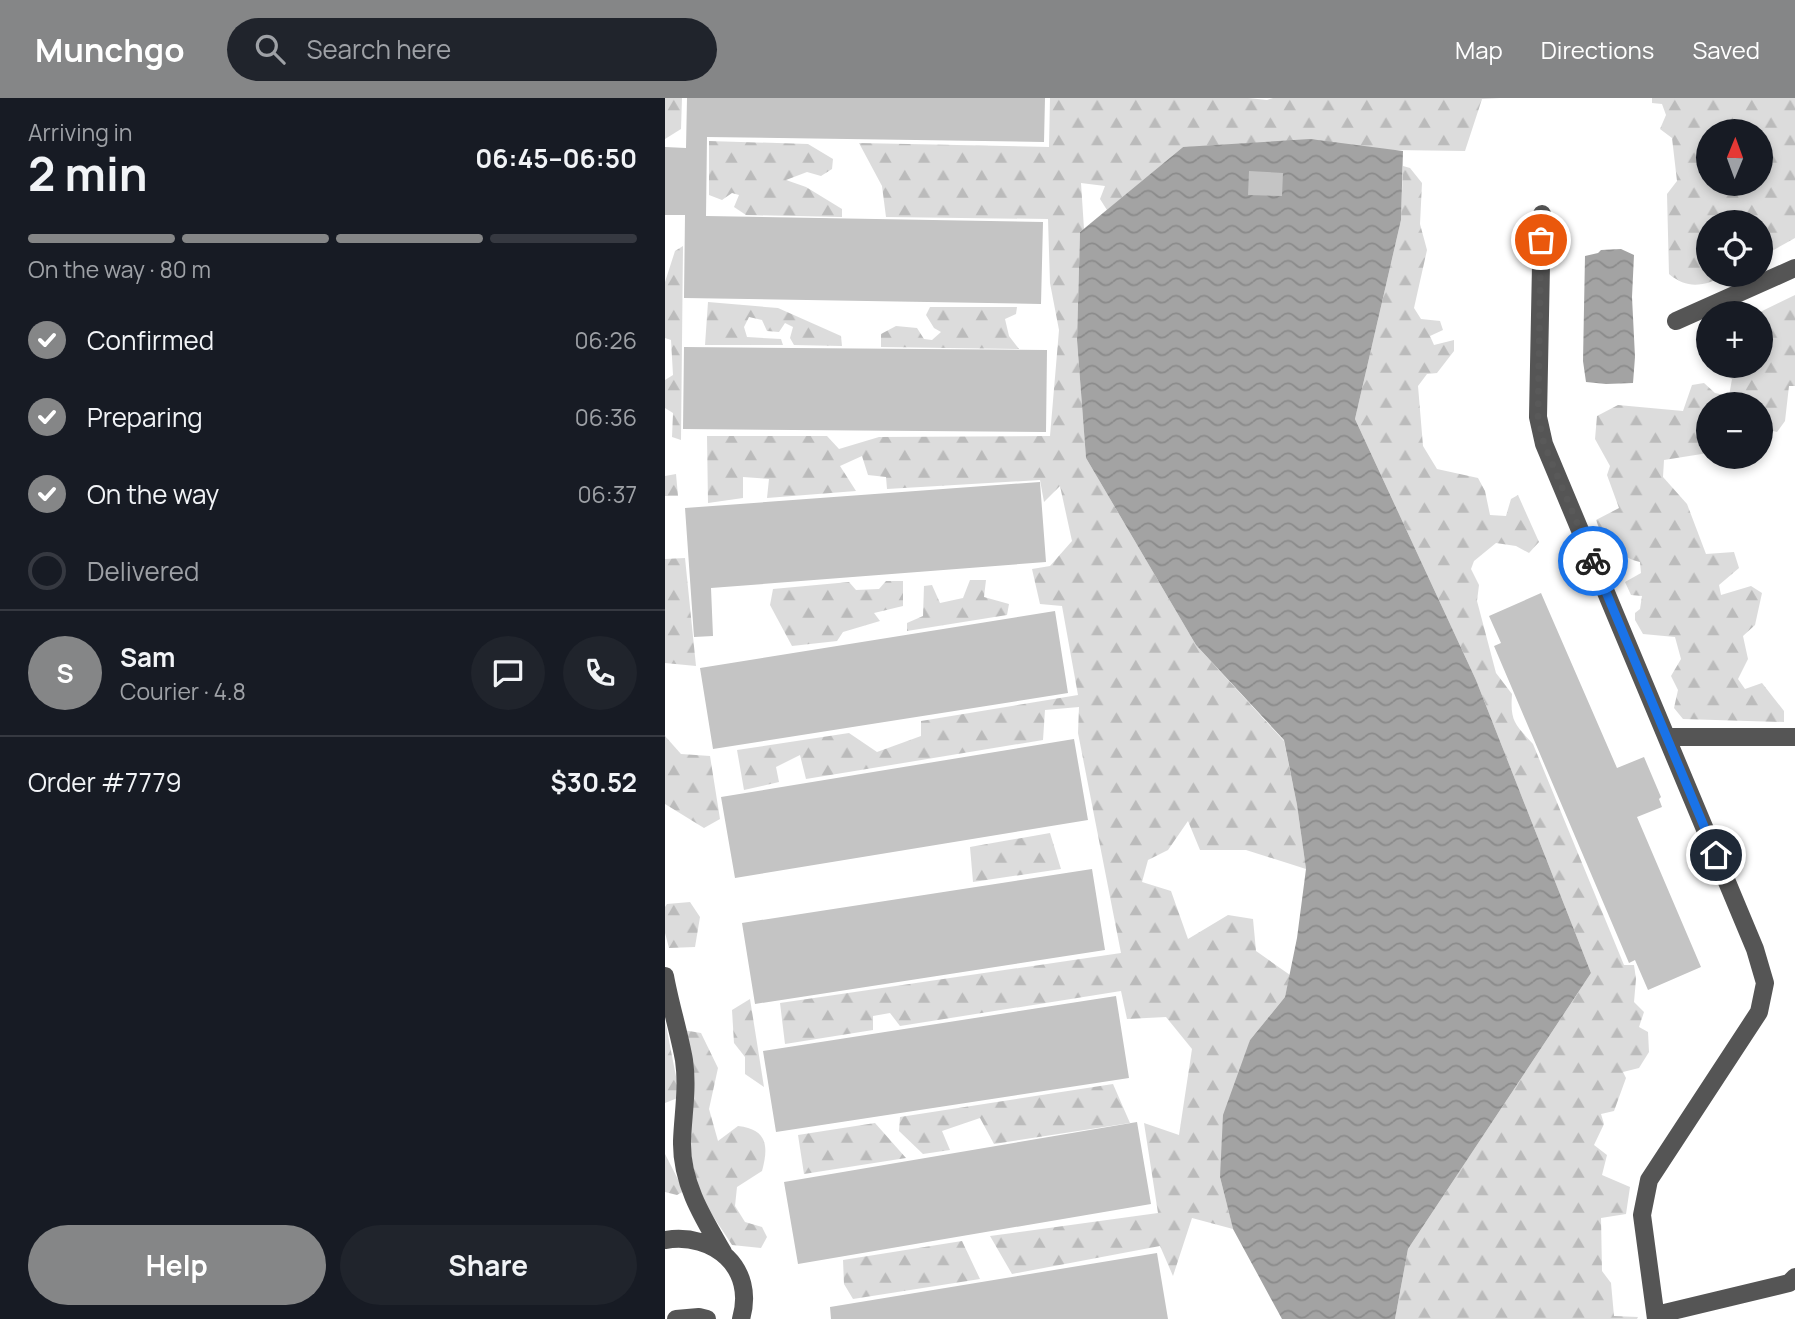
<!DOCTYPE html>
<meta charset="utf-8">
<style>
:root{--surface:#171b24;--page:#20242c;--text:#f1f3f6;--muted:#9ea1a6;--line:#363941;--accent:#858687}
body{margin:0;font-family:Manrope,sans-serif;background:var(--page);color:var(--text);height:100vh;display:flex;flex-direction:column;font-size:26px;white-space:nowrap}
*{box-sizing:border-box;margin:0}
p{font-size:23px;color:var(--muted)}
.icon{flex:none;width:38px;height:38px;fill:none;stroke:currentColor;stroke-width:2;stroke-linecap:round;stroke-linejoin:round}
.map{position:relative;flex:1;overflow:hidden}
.details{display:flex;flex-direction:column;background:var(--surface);width:665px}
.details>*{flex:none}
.needle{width:46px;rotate:1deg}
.controls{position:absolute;left:1031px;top:21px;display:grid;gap:14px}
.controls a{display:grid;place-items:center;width:77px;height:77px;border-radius:50%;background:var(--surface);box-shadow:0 4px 10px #0003;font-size:35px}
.pin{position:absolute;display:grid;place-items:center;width:60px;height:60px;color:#fff;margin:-30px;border:4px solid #fff;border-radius:50%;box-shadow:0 2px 7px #0007}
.courier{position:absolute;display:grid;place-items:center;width:70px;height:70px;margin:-35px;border:5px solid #1a73e8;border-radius:50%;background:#fff;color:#222;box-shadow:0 2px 9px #0007}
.summary em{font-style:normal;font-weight:700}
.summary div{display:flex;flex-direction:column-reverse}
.summary{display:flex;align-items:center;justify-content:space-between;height:119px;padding:0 28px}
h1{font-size:46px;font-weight:700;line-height:52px}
.bar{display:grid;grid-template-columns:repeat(4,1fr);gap:10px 7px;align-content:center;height:84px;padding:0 28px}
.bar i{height:9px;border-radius:5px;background:var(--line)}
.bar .selected{background:var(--accent)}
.bar p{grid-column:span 4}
.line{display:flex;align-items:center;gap:18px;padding:0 28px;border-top:2px solid var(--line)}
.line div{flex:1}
.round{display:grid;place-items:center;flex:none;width:74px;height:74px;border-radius:37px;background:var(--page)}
ol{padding:0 28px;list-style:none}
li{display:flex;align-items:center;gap:21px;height:77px}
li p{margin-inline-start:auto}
li .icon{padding:7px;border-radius:50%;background:var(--accent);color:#fff;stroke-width:4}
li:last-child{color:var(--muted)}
li i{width:38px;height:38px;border:4px solid var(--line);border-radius:50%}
.action{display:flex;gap:14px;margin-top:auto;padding:14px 28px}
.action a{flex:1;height:80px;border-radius:42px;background:var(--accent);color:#fff;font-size:28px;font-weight:700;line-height:80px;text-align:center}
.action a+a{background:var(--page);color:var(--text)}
header{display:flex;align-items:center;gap:42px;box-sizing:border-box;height:98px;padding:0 35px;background:var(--accent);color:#fff}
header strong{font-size:33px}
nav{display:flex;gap:38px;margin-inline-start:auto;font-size:24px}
.search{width:490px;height:63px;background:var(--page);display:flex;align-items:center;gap:18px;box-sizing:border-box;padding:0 24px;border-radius:38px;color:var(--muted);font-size:26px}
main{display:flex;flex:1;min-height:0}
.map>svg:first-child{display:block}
</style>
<header>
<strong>Munchgo</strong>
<div class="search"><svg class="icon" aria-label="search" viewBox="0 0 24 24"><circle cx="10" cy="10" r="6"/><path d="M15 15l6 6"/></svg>Search here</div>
<nav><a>Map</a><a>Directions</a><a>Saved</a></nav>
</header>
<main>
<section class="details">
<div class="summary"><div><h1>2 min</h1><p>Arriving in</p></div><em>06:45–06:50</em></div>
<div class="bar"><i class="selected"></i><i class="selected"></i><i class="selected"></i><i></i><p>On the way · 80 m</p></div>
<ol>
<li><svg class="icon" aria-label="check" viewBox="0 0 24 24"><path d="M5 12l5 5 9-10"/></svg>Confirmed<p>06:26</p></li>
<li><svg class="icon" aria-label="check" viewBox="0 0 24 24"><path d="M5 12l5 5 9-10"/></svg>Preparing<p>06:36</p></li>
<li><svg class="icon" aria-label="check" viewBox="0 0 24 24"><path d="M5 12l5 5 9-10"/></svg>On the way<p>06:37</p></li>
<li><i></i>Delivered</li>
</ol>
<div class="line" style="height:126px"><b class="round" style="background:var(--accent);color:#fff">S</b><div><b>Sam</b><p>Courier · 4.8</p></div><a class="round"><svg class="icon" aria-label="chat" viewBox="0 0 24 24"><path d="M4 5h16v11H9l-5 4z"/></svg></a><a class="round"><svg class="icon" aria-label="phone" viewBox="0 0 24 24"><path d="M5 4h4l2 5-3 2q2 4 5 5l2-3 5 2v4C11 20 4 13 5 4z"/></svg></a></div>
<div class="line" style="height:91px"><div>Order #7779</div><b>$30.52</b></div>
<div class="action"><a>Help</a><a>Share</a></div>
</section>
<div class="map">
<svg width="1130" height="1221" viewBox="0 0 1130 1221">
<defs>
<pattern id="forest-firs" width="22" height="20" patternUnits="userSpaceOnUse" patternTransform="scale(1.75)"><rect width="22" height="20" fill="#dcdcdc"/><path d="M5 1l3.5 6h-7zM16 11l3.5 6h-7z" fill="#bbb"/></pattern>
<pattern id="water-waves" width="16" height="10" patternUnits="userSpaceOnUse" patternTransform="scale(1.75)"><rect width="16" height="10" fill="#a3a3a3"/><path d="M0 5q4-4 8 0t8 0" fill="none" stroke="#8b8b8b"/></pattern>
</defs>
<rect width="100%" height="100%" fill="#fff"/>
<path fill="url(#forest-firs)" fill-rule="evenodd" d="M0 0H17L16 31 0 41Z
M385 0H583L602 2 608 0H835L817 1 800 53 518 49 442 112 435 101 440 88 416 85 419 131 415 134 412 242 421 360 531 547 619 643 632 707 641 771 581 752H535L523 723 503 752 483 762 477 784 506 793 523 841 563 817 588 821 591 853 625 877 620 899 585 942 555 1079 568 1131 527 1120 508 1178 495 1148 347 1176 325 1138 493 1115 479 1025 514 1037 527 951 501 919 462 921 456 893 235 928 225 915 208 918V932L120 946 115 905 456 855 413 635 414 609 380 612 378 642 141 681 135 657 111 669 114 684 79 692 72 652 184 635 212 654 256 638V623L413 597 397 508 375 506 367 471 385 468 407 443 395 388 379 404 375 382 222 391 221 379 203 377 197 358 175 368 191 393 102 400 104 381 78 379V400L43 405 42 338H162L174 351 214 339 385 338 394 232 385 185 383 121 221 119 217 88 194 45 384 49Z
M987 0H1130V140L1096 159V124H1043V177H1061C1040 188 1023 192 1004 176L1002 96 1012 83 1007 40 995 31 1001 17 997 6 987 5ZM1043 33H1096V86H1043Z
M44 43 143 46 168 61 167 71 156 78 142 74 121 82 141 89 177 111V119L81 117 69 109 74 97 67 95 57 102 44 97Z
M738 68 745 70 757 85 755 126 762 152 749 210 756 221 775 223 778 232 765 238 769 247 789 242V253L772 275 762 276 753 288 758 348 772 371 813 380 820 393 825 417 841 418 846 401 853 397 874 444 864 455 851 448 831 445 809 463 806 471 814 487 812 503 831 575 847 596C845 624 850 626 868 646L959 867H969L971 881 969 904 979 914 974 929 983 934 984 954 974 970 958 974 961 980 949 1013 936 1016 939 1026 929 1047 942 1057 937 1077 965 1089 961 1116 936 1120 937 1173 946 1185 949 1218 973 1219 972 1221H730L743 1151 926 875 811 582 690 321 736 122Z
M18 148 16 342 7 339 8 315 0 310V282L8 277 6 242 0 240V184L10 153Z
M1130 197V288H1124L1120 323 1112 334 1096 330V306H1043V355L999 362 998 379 1022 406 1041 456 1069 454 1074 470 1054 487 1056 497 1086 488 1097 495 1090 527 1078 538 1083 561 1073 581 1080 591 1097 585 1119 613V624L1018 621 1009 610 1013 592 1006 578 1016 561 1010 539 978 536 970 522V515L975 511 977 498 966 497 960 484 976 475 975 464C964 462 954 453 943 454L931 422 954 410 942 377 945 368 930 341 932 318 953 307 1018 313 1027 287 1039 285 1050 295 1064 298 1067 281 1058 276 1056 268H1096V215H1093Z
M43 204 113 210 176 238 177 248 129 247 125 240 128 229 120 225 114 234 102 233 97 222 84 219 79 229 82 239 116 241 118 247H40Z
M265 209H352L351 216 340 221 344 238 354 251 216 249V236L231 228 252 230 259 241 267 242 276 234 269 230 261 217Z
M11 376 13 398H0V378Z
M20 460 31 568 0 565V461Z
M305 482H321L319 499 344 506 342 517 242 533V525L258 518 259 488 267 487 275 505 298 500Z
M221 483H238V508L209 515 215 523 178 534 172 543 127 548 105 507 108 491 184 484 191 492 214 491Z
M0 638 16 656 45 658 55 721 39 730 0 706Z
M385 735 396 771 308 784 305 749Z
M25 804 35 819 30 849 4 850 0 835V809L2 806Z
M85 901 99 989 80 976V959L69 945 67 912Z
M0 922 15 999 0 1005Z
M18 932 36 935 53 970 44 1011 53 1043 73 1028C102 1031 104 1048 97 1073L72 1089 70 1108 80 1124 97 1129 102 1139 96 1150 67 1147 34 1097 25 1052Z
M448 986 465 1025 329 1046 315 1020 277 1033 285 1052 258 1056 234 1033 235 1019Z
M210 1025 241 1060 139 1076 133 1037Z
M0 1056 19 1093 12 1097 0 1094Z
M297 1143 315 1181 188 1201 179 1186 178 1162Z"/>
<path fill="url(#water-waves)" d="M645 41 738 53 736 122 690 321 811 582 926 875 743 1151 730 1221H617L568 1131 555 1079 558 1017 585 942 620 899 632 840 641 771 632 707 619 642 531 547 421 360 412 242 415 134 518 49Z
M956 151 969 157 967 199 970 259 968 285 941 286 921 284 918 263 920 158 933 155 936 152Z"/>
<path fill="#c4c4c4" d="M22 0H380L379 44 42 39 41 118 378 124 376 206 19 200 20 117H0V49L21 50Z
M584 73 618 75 617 98 583 97Z
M19 249 382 252 381 334 18 331Z
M375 384 381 464 46 490 48 538 29 539 20 410Z
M876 495 952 670 979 659 996 699 994 701 997 709 972 719 1036 869 983 892 970 862 964 865 829 548 836 545 824 518Z
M390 513 403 595 48 651 35 570Z
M409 641 423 722 70 780 56 699Z
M427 771 440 852 90 906 77 825Z
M451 898 464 980 111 1034 98 953Z
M472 1024 486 1106 133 1166 119 1084Z
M492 1155 503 1221H166L165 1209Z"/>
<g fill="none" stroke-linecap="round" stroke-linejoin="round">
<path stroke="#555" stroke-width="18" d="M877 116 873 319 879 346 1090 851 1100 885 1094 914 984 1082 977 1117 991 1221
M1011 223 1130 170
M1002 639H1130
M0 878C5 906 14 934 19 962 23 990 18 1016 17 1043 16 1085 38 1120 58 1154
M0 1142C49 1134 91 1170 76 1221
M991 1217 1124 1185 1130 1179
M11 1221 34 1219 42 1221"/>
</g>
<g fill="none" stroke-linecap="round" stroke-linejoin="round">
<path stroke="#595959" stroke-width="7" stroke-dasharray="0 12.6" d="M876 142 873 318 879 346 928 463"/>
<path stroke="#1a73e8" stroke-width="9" d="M928 463 1051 757"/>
</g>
</svg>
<div class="controls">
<a><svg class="needle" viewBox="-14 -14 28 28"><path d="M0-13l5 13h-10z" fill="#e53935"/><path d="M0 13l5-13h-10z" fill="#9ea1a6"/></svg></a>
<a><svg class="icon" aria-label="locate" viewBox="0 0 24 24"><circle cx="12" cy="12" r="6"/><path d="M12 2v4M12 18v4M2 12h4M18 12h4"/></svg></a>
<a>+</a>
<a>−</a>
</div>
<div class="pin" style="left:876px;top:142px;background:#ea580c"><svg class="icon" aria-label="bag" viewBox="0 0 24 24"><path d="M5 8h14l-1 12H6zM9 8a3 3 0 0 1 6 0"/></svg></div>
<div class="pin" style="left:1051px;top:757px;background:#1f2937"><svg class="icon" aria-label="home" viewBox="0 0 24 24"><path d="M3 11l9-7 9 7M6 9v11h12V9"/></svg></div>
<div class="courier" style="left:928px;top:463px"><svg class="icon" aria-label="bike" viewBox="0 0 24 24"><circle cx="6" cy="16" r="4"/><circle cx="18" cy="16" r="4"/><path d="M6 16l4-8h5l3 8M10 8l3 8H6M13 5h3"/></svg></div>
</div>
</main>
